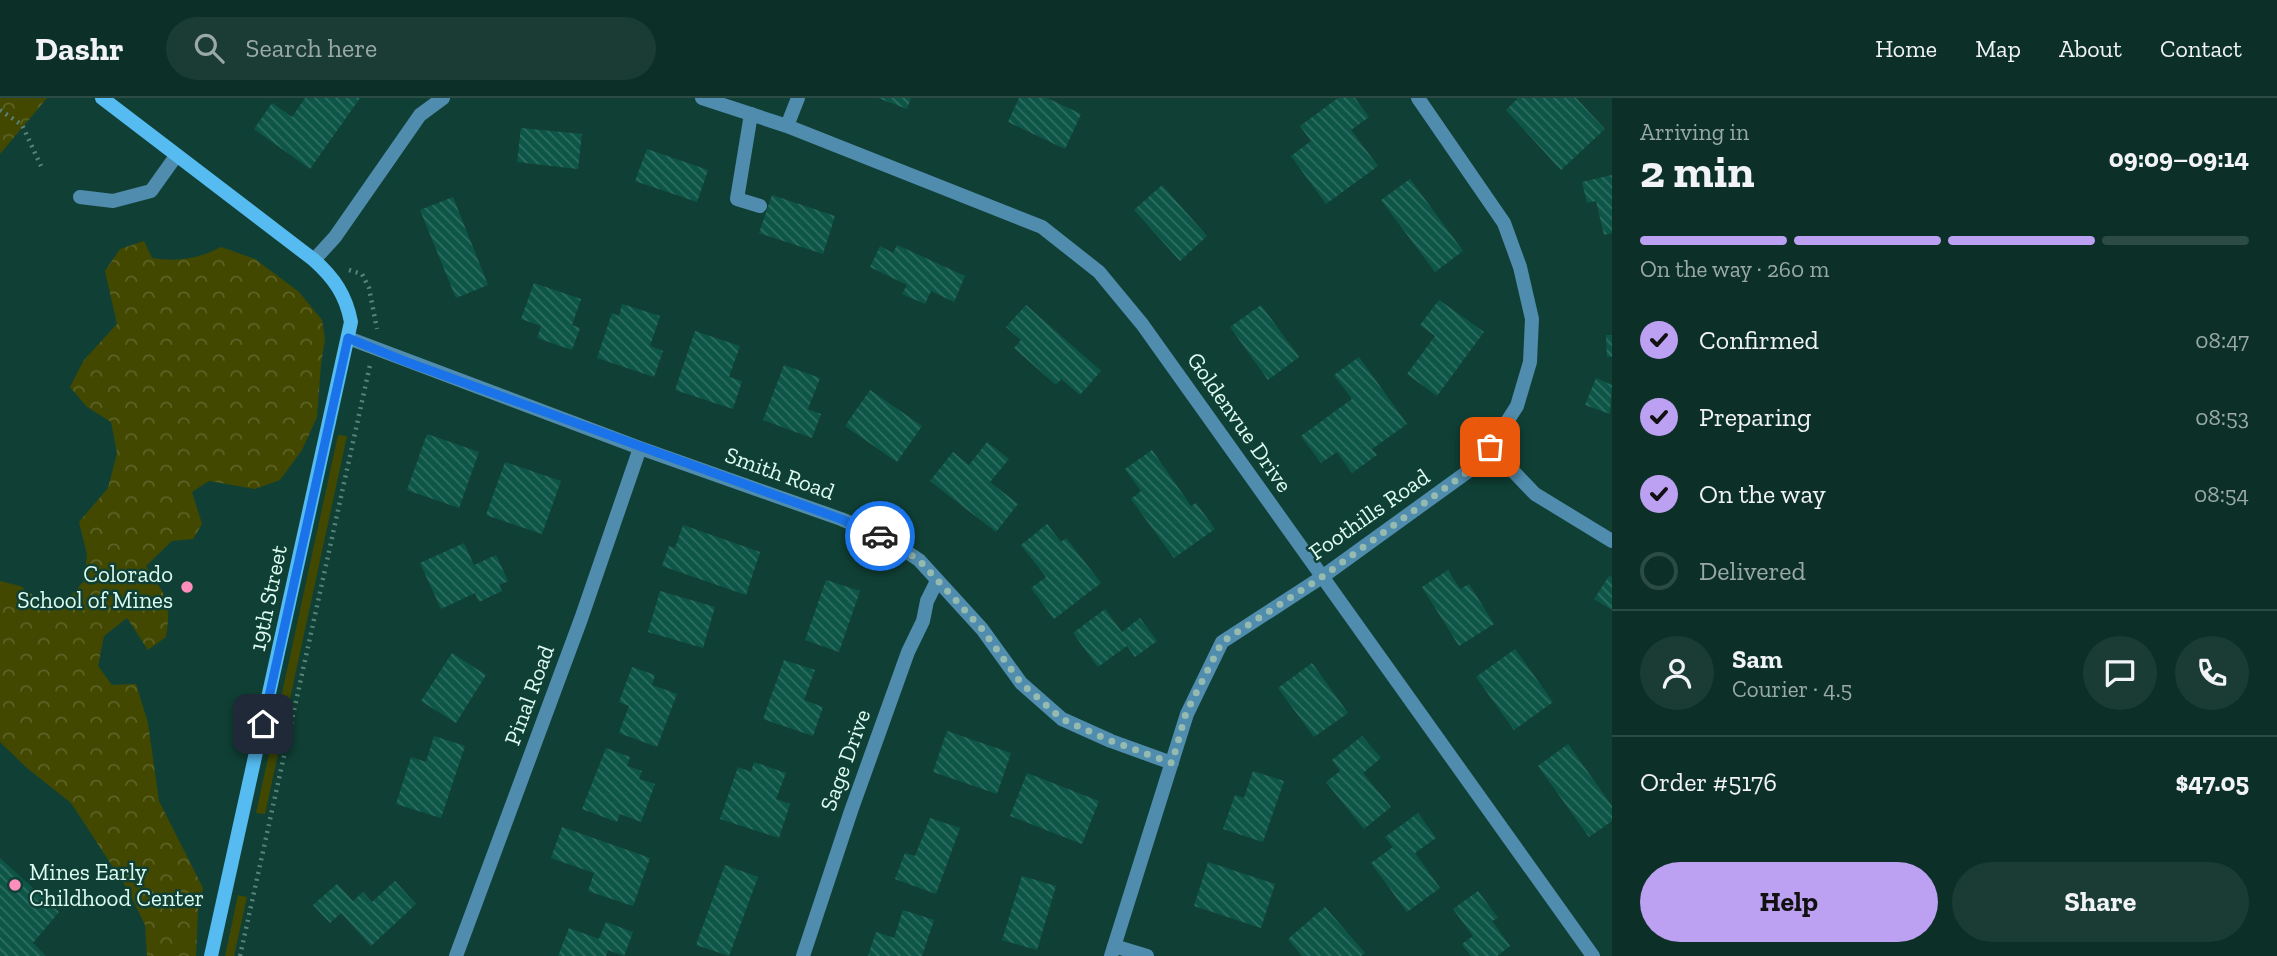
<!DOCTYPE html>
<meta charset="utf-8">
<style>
:root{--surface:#0c3028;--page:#1a3c34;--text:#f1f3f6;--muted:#9aa9a8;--line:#2c4b45;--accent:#bca0f2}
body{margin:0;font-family:"Zilla Slab",serif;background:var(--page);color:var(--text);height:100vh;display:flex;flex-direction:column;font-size:26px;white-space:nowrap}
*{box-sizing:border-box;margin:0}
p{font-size:23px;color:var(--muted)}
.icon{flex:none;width:38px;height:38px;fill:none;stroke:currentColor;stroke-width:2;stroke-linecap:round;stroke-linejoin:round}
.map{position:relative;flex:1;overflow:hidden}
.sheet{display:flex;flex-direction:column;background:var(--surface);width:665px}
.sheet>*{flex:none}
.pin{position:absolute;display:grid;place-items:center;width:60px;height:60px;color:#fff;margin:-30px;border-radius:14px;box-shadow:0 4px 10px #0006}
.courier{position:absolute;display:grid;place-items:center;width:70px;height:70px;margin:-35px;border:5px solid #1a73e8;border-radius:50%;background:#fff;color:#222;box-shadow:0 2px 9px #0007}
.overview em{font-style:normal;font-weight:700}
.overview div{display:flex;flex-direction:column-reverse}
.overview{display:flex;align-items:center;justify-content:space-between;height:119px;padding:0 28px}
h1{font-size:46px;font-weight:700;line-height:52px}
.bar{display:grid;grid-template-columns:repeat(4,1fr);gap:10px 7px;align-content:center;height:84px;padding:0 28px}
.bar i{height:9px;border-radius:5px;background:var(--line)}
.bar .selected{background:var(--accent)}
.bar p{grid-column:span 4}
.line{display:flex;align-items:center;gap:18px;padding:0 28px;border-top:2px solid var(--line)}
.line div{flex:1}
.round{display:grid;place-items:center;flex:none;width:74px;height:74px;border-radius:37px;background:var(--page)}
ol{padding:0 28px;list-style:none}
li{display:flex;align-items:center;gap:21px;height:77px}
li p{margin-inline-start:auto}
li .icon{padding:7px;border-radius:50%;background:var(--accent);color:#111;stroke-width:4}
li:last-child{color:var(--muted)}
li i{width:38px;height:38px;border:4px solid var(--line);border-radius:50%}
.primary-button{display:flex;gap:14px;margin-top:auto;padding:14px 28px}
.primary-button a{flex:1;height:80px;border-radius:42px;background:var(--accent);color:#111;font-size:28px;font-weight:700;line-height:80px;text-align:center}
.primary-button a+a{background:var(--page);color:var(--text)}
header{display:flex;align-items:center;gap:42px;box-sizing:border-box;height:98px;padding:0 35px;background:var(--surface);border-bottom:2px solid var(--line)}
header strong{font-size:33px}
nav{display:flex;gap:38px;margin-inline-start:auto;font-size:24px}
.search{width:490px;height:63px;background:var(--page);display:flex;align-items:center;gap:18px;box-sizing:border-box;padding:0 24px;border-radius:38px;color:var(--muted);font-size:26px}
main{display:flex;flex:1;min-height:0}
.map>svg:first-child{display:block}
</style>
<header>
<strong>Dashr</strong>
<div class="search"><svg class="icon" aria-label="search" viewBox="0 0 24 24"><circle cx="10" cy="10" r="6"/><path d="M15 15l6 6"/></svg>Search here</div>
<nav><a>Home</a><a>Map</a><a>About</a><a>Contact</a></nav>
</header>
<main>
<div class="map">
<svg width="1612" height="858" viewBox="0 0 1612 858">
<defs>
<pattern id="forest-crowns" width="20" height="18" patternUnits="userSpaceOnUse" patternTransform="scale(1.75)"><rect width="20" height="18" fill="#424800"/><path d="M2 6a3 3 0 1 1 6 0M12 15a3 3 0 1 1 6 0" fill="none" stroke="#5d6326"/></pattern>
<pattern id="building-back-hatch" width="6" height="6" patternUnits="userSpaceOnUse" patternTransform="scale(1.75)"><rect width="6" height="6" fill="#0d5647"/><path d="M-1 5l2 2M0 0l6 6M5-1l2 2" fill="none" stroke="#306f62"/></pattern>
</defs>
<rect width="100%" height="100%" fill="#104035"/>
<path fill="url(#forest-crowns)" d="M0 0H47L0 56Z
M144 143 152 160C178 164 198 161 221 149L255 161 299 194 322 222 325 241 321 266 317 319 302 352 280 382 255 391 209 383 192 394 202 426 193 441 172 443 146 468C166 500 172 500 166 539L148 552 127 520 104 538 98 568 112 587 136 586 148 625 159 703 203 790 198 813 196 858H147L145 827 128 792 71 705 27 670 0 644V483L20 488 39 501 62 507 84 483 87 456 79 424 108 390 117 355 111 324 87 309 70 289 84 262 117 226 105 173 120 151Z"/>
<path fill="#424800" d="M338 337 347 338 265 716 256 715Z
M238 797 247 799 234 858H225Z"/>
<path fill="url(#building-back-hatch)" d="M305 0H360L310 71 254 31 272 5 292 19Z
M878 0H911L907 11Z
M1019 0H1047L1081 16 1065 51 1008 24Z
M1338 0H1355L1369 19 1351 32 1378 68 1326 106 1291 58 1311 43 1300 28Z
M1518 0H1576L1605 31 1561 72 1506 12Z
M521 30 582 36 578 71 517 64Z
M647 51 708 72 697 104 635 83Z
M1612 77V135L1604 137 1596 103 1587 105 1582 84Z
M1410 81 1463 153 1435 174 1381 102Z
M1162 87 1207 138 1180 163 1134 112Z
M772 97 835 118 823 156 759 135Z
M453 99 488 187 456 200 420 112Z
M897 147 965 178 954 204 931 193 925 206 902 196 907 187 870 169 880 148 893 155Z
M534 185 581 201 572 227 580 230 572 252 537 240 541 228 521 221Z
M1439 202 1484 234 1437 298 1407 276 1435 238 1420 227Z
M622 206 660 218 650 248 663 253 654 279 597 260 612 215 619 218Z
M1026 207 1101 273 1080 297 1061 281 1056 287 1014 250 1021 242 1006 229Z
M1261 207 1299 259 1268 282 1230 229Z
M695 233 740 248 729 279 742 283 733 311 675 292Z
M1606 237H1612V259H1607Z
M1359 259 1407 326 1372 351 1377 357 1352 375 1337 354 1321 365 1301 338 1352 301 1334 277Z
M784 267 820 280 808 311 821 316 812 340 763 322Z
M1596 280 1612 287 1610 316 1585 307Z
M870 292 922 328 897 364 845 328Z
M427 336 479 354 459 410 407 392Z
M987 344 1009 361 990 384 1018 406 996 434 930 383 953 354 969 367Z
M1152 352 1191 408 1196 405 1215 431 1174 460 1131 401 1141 393 1125 371Z
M505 364 561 383 542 436 486 417Z
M1047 426 1061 444 1066 440 1101 485 1054 521 1031 490 1046 479 1021 447Z
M683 427 760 454 746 497 662 468 669 448 675 450Z
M464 445 474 467 496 457 508 483 499 487 502 493 479 504 475 495 441 511 420 465Z
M1448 472 1460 491 1469 486 1494 526 1459 548 1422 489Z
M1609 478 1612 479V512L1594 501Z
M826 482 860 493 839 554 805 542Z
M660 493 715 509 703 550 648 534Z
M1105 511 1122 534 1140 520 1157 543 1135 559 1127 548 1098 569 1073 535Z
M1515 551 1553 604 1514 632 1476 579Z
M452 555 486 577 456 625 421 603Z
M784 562 815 572 804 602 823 609 813 638 763 621Z
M1312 565 1348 615 1314 639 1278 590Z
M632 569 655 577 652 587 677 596 657 649 619 635 629 608 619 604Z
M947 633 1011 655 997 696 933 674Z
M434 638 465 648 441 720 396 706 411 659 426 664Z
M1362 638 1381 660 1363 675 1391 709 1364 731 1326 684 1340 673 1332 662Z
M1568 646 1612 708V723L1589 739 1538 668Z
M606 650 630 659 627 668 642 673 639 681 655 686 641 724 620 716 617 724 582 711Z
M754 664 786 675 776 701 790 706 779 740 720 721 738 669 751 674Z
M1253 673 1284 683 1263 744 1223 731 1235 697 1244 700Z
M1027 675 1099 703 1082 746 1010 718Z
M1418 715 1436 740 1415 755 1440 790 1407 814 1371 765 1393 749 1385 739Z
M930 720 960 730 936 796 895 781 905 755 915 758Z
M562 729 650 760 633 808 588 793 594 775 551 760Z
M0 760 59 814 33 845 46 858H0Z
M1208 764 1275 786 1261 830 1194 808Z
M725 767 758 779 729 858 696 847Z
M1022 778 1056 788 1037 852 1002 842Z
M395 783 416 806 371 848 341 815 330 825 313 807 337 786 353 803 363 794 372 804Z
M1478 793 1498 820 1492 823 1510 848 1497 858H1471L1462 846 1473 838 1453 811Z
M1325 809 1365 855 1361 858H1302L1288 841Z
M903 812 934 822 922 858H868L876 834 894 840Z
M606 824 633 834 624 858 608 852 606 858H558L569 830 599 841Z"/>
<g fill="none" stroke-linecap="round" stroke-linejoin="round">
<path stroke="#598378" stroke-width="4.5" stroke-dasharray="2 5" stroke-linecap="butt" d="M0 12 22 27 41 68
M349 172 362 176 369 190 377 231
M240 858 370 267"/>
<path stroke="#508cad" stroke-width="14" d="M751 16 737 101 760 108
M80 99 113 103 151 93 176 58
M1490 349 1535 396 1612 443"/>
<path stroke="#508cad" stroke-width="14" d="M702 0 787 28 1042 129 1099 174 1142 226 1593 858
M787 28 798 0
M314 162 335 139 420 17 443 0
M348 240 640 350 841 421 884 439 919 462 982 531 1021 585 1062 621 1111 643 1172 665
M1114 848 1147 858
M456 858 581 521 640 350
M803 858 851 713 908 554 923 523 927 503 937 483
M1111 858 1187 616 1222 544 1322 479 1470 372 1496 341 1517 308 1530 264 1532 221 1520 169 1504 125 1418 0"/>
<path stroke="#55bbf1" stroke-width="14" d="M102 0 314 162C334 180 346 197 351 224L211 858"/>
</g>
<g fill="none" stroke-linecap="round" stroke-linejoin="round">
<path stroke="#95baaf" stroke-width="7" stroke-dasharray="0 12.6" d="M880 438 919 462 982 531 1021 585 1062 621 1111 643 1172 665 1186 615 1222 544 1322 479 1470 372 1490 349"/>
<path stroke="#1a73e8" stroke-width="9" d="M263 626 348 240 407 264 841 421 880 438"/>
</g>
<g fill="#fe8ebc" stroke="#104035" stroke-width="2.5">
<circle cx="187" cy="489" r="7"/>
<circle cx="15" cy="787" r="7"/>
</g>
<g text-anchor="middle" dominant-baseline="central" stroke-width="5" stroke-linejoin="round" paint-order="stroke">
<g font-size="23" fill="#ddfbf1" stroke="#104035">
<text transform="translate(1240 324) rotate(55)">Goldenvue Drive</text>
<text transform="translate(780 375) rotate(20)">Smith Road</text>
<text transform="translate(1369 416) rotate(-35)">Foothills Road</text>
<text transform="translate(268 500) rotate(-78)">19th Street</text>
<text transform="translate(529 597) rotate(-70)">Pinal Road</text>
<text transform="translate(845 662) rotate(-70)">Sage Drive</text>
</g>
<g font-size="23" fill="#ddfbf1" stroke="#104035" text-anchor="end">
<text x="173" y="476">Colorado<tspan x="173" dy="26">School of Mines</tspan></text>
<text x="29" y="774" text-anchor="start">Mines Early<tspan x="29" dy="26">Childhood Center</tspan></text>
</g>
</g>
</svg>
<div class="pin" style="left:1490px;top:349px;background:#ea580c"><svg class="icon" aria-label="bag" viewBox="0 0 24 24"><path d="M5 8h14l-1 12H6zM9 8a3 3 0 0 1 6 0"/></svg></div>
<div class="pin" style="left:263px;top:626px;background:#1f2937"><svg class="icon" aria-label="home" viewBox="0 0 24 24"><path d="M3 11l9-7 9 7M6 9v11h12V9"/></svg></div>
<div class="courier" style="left:880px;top:438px"><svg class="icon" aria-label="car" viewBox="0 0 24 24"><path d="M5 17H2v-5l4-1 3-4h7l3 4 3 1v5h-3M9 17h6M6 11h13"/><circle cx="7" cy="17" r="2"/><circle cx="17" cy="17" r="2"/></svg></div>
</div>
<section class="sheet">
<div class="overview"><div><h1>2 min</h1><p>Arriving in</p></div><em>09:09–09:14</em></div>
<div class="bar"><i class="selected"></i><i class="selected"></i><i class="selected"></i><i></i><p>On the way · 260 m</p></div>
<ol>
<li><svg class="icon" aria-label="check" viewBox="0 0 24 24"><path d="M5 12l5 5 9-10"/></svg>Confirmed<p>08:47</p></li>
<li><svg class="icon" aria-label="check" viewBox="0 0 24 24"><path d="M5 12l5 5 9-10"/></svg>Preparing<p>08:53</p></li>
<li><svg class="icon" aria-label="check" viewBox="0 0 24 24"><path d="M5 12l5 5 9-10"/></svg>On the way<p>08:54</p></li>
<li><i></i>Delivered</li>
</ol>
<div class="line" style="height:126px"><a class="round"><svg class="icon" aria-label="person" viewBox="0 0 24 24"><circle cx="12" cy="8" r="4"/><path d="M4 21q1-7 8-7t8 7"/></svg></a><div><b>Sam</b><p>Courier · 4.5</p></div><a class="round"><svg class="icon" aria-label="chat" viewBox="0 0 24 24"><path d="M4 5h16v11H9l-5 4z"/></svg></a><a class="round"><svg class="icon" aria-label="phone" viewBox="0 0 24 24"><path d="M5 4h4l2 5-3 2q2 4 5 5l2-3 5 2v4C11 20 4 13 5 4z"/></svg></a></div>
<div class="line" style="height:91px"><div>Order #5176</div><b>$47.05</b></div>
<div class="primary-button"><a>Help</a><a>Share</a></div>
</section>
</main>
